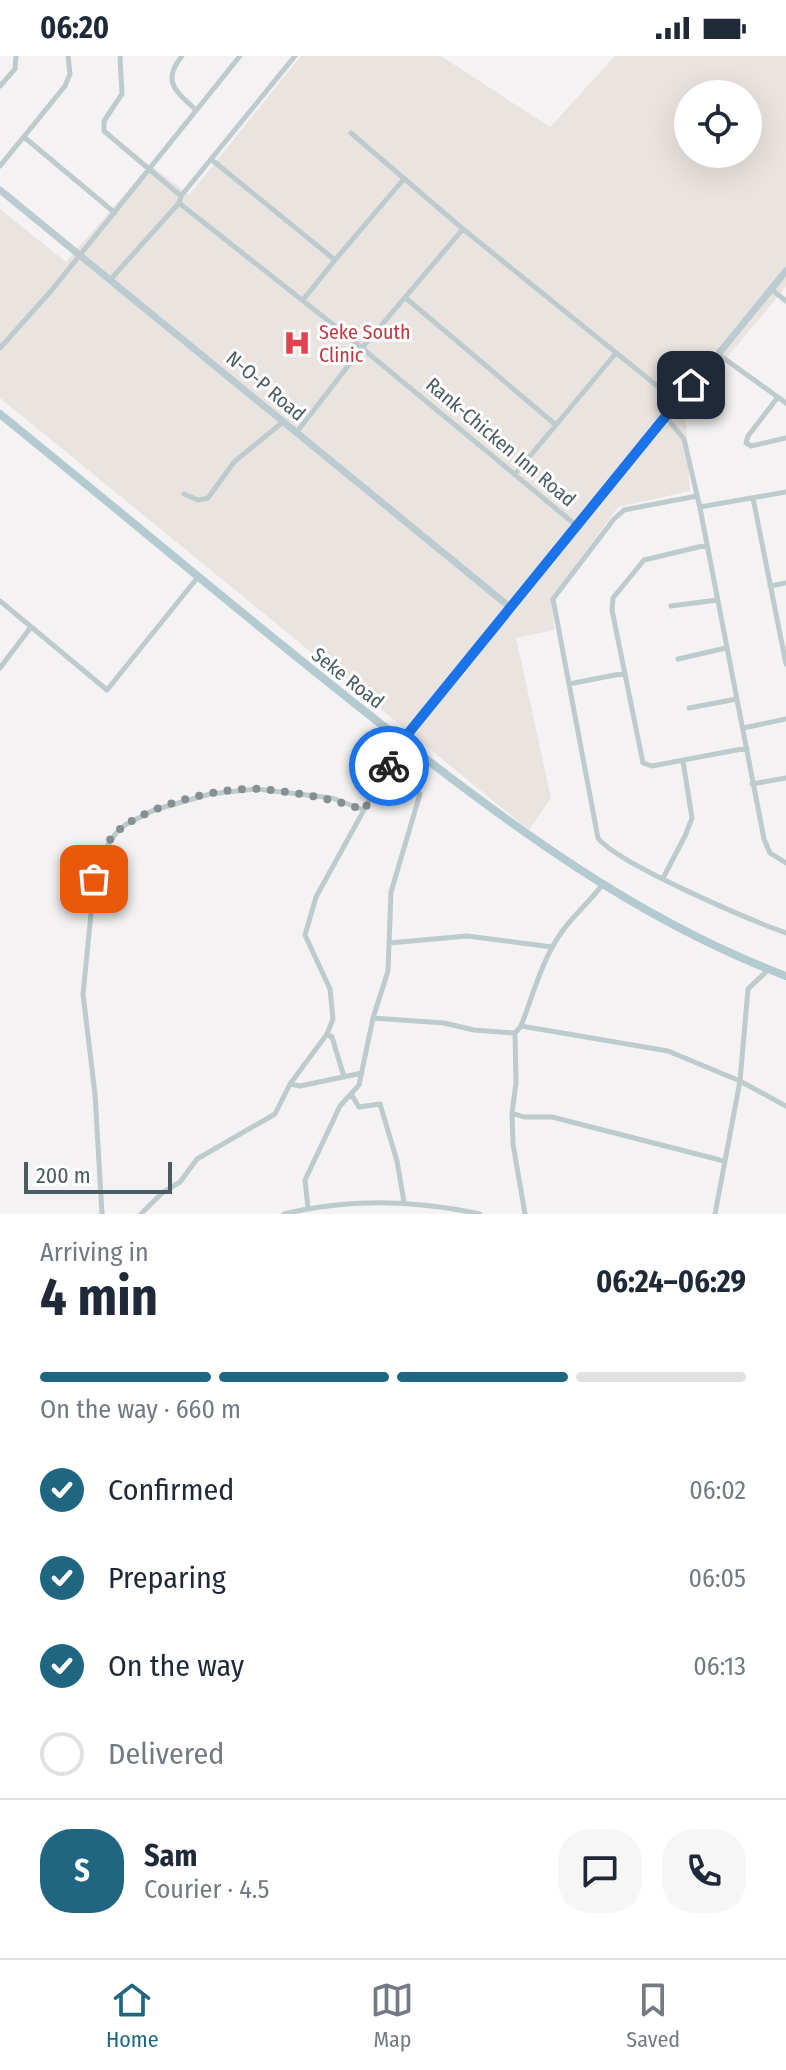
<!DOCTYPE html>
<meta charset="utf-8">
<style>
:root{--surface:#fff;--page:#f6f6f7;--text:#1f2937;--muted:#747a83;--line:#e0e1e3;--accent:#216681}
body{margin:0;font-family:"Fira Sans Condensed",sans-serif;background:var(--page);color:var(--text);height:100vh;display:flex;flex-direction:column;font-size:30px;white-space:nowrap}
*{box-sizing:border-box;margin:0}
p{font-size:26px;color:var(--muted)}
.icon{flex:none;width:44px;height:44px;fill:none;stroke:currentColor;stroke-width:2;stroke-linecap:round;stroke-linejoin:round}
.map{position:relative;height:1158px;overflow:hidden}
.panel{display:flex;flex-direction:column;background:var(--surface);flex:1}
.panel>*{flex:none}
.buttons{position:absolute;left:674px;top:24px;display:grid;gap:16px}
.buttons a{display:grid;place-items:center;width:88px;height:88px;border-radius:50%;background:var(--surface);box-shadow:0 8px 32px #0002;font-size:40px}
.scale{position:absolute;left:24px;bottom:20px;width:148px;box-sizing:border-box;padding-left:8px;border:4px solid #4a5c5f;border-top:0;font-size:22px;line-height:28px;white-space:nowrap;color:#4a5c5f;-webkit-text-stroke:6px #fff;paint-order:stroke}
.pin{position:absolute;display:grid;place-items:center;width:68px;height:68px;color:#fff;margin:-34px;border-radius:16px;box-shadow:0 4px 12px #0006}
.courier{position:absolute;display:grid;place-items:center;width:80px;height:80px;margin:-40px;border:6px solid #1a73e8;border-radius:50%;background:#fff;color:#222;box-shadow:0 2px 10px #0007}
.overview em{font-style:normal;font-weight:700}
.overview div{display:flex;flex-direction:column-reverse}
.overview{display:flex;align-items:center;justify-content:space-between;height:136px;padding:0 40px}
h1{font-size:52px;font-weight:700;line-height:60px}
.bar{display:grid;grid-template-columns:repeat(4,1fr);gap:12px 8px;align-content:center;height:96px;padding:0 40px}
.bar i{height:10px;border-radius:6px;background:var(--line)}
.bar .selected{background:var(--accent)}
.bar p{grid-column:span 4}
.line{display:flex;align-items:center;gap:20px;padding:0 40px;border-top:2px solid var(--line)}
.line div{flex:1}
.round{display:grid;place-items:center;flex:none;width:84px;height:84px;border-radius:32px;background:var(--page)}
ol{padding:0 40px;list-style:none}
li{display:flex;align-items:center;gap:24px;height:88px}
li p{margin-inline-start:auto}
li .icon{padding:8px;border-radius:50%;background:var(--accent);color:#fff;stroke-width:4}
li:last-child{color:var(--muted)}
li i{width:44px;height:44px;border:4px solid var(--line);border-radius:50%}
.status{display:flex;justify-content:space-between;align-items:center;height:56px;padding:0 40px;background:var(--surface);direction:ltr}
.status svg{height:22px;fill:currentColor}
.tab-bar{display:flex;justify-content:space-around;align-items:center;height:112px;border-top:2px solid var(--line);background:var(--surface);font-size:22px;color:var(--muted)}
.tab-bar a{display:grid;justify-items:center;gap:4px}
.tab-bar .selected{color:var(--accent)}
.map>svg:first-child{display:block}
</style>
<div class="status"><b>06:20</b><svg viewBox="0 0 49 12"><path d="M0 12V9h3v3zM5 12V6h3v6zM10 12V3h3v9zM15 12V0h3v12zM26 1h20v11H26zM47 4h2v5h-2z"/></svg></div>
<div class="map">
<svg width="786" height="1158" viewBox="0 0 786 1158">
<rect width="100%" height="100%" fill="#f4f2f3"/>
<path fill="#eae4e0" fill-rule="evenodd" d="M301 0H441L550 71 615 0H786V231L685 351 690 435 618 451 552 542 554 574 516 582 551 742 529 774 0 342V153L66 206 150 109 189 139ZM688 38H748V98H688Z"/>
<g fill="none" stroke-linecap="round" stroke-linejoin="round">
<path stroke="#becbcd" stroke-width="5" d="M120 0 122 38 104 65V75L181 140
M182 0C161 26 176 35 196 54
M0 30 15 13 16 0
M351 77 463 173
M24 81 115 157
M212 104 335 204 403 124
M0 110 65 30 70 18 68 0
M179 147 340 274 577 470
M110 224 179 147 181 140 295 0
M771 233 786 245
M407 243 556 369
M303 244 335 204
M0 292 51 235 240 0
M718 298 786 347
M778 341 748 380 746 387 751 390 786 382
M666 361 684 383 700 452 764 783 770 797 786 807
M296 377 362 292 463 173 677 346
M515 418 616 297
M184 438 198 444 208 442 234 406 283 366
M697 440 624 454 614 463 553 543 598 782C618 808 750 864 786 877
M753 442 786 608
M700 451 786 436
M707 489 644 504 613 542 612 554 643 707 652 710 747 692
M770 530 786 527
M0 545 107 634 198 521
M671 550 717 544
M678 603 726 592
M0 612 31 571
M569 628 625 617
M689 652 737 643
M743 672 786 663
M752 728 786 722
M663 822 685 780 692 762 683 705
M389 887 467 880 552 891
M373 962 444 967 474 974 515 977
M521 970 668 995 740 1025 786 1050
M327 978 332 981 344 1021
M290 1028 300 1030 362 1017
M351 1038 359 1051 380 1048 397 1105 404 1146
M512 1057 524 1061H552L724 1105
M308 1152 305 1124 340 1050 359 1029 373 962 388 915 391 836 420 738 401 718 388 712
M102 1158 95 1038 83 938 96 807 116 777 125 769 154 754 210 738 257 733 332 742 364 754
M141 1158 162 1137 180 1126 197 1103 275 1058 290 1028 327 978 333 963 330 933 305 879 316 841 402 685
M284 1158C349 1142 415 1144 480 1158
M525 1158 513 1088 512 1057 516 1027 515 977 521 970C533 939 542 904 561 877 573 859 590 846 602 829
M715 1158 740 1025 748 933 768 914"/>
<path stroke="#bccbcf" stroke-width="7" d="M0 134 511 552
M402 685 786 215"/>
<path stroke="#b3cacf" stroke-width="8" d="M0 358C129 462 255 570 386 672 512 770 635 863 786 920"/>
</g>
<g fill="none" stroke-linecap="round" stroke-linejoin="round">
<path stroke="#869093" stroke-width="8" stroke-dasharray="0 14.4" d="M94 823C96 804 107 782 124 770 156 747 221 731 260 733 296 736 330 742 364 754L389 710"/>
<path stroke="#1a73e8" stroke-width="10" d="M389 710 402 685 691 329"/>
</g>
<defs>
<g id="hospital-bare" transform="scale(2.16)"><path d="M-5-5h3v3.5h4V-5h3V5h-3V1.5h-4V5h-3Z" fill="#e0444e" stroke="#fff" stroke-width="2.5" paint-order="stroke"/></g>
</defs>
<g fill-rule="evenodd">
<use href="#hospital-bare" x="297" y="287"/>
</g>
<g text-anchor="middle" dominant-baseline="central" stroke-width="6" stroke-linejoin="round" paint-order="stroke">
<g font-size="20" fill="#be3a42" stroke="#fff" text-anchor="start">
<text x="319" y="276">Seke South<tspan x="319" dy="23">Clinic</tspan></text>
</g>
<g font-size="20" fill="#4a5c5f" stroke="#fff">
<text transform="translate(266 330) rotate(40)">N-O-P Road</text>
<text transform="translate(501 386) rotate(40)">Rank-Chicken Inn Road</text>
<text transform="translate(348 622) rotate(38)">Seke Road</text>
</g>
</g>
</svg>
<div class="buttons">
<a><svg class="icon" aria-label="locate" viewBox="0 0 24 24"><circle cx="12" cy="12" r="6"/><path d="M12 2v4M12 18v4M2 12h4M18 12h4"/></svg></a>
</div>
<div class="scale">200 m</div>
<div class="pin" style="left:94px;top:823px;background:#ea580c"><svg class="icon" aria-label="bag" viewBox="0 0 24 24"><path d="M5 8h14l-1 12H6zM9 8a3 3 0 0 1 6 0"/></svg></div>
<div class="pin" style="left:691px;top:329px;background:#1f2937"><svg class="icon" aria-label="home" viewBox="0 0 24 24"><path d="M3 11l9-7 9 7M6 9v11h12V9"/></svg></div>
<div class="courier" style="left:389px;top:710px"><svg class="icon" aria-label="bike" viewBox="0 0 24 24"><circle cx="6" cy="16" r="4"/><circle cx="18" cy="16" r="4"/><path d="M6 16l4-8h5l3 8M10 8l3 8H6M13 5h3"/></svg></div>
</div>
<section class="panel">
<div class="overview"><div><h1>4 min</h1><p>Arriving in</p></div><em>06:24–06:29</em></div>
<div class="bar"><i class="selected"></i><i class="selected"></i><i class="selected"></i><i></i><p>On the way · 660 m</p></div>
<ol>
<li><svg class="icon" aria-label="check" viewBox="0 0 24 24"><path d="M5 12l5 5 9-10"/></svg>Confirmed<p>06:02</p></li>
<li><svg class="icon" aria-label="check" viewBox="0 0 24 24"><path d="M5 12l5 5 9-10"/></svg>Preparing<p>06:05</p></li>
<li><svg class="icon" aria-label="check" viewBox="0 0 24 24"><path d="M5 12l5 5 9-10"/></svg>On the way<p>06:13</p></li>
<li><i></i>Delivered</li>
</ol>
<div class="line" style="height:144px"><b class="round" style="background:var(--accent);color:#fff">S</b><div><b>Sam</b><p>Courier · 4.5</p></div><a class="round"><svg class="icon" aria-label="chat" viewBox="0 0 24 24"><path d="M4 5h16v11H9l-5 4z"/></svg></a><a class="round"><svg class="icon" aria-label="phone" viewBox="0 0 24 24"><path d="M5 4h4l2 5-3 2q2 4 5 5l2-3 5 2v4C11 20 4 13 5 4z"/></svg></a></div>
</section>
<nav class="tab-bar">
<a class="selected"><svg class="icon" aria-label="home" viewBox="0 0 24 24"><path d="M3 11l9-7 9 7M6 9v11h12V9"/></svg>Home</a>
<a><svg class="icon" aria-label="map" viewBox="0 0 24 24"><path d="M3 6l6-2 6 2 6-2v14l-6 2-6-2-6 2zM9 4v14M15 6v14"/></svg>Map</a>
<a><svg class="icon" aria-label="saved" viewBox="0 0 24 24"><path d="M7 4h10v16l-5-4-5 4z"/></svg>Saved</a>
</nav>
